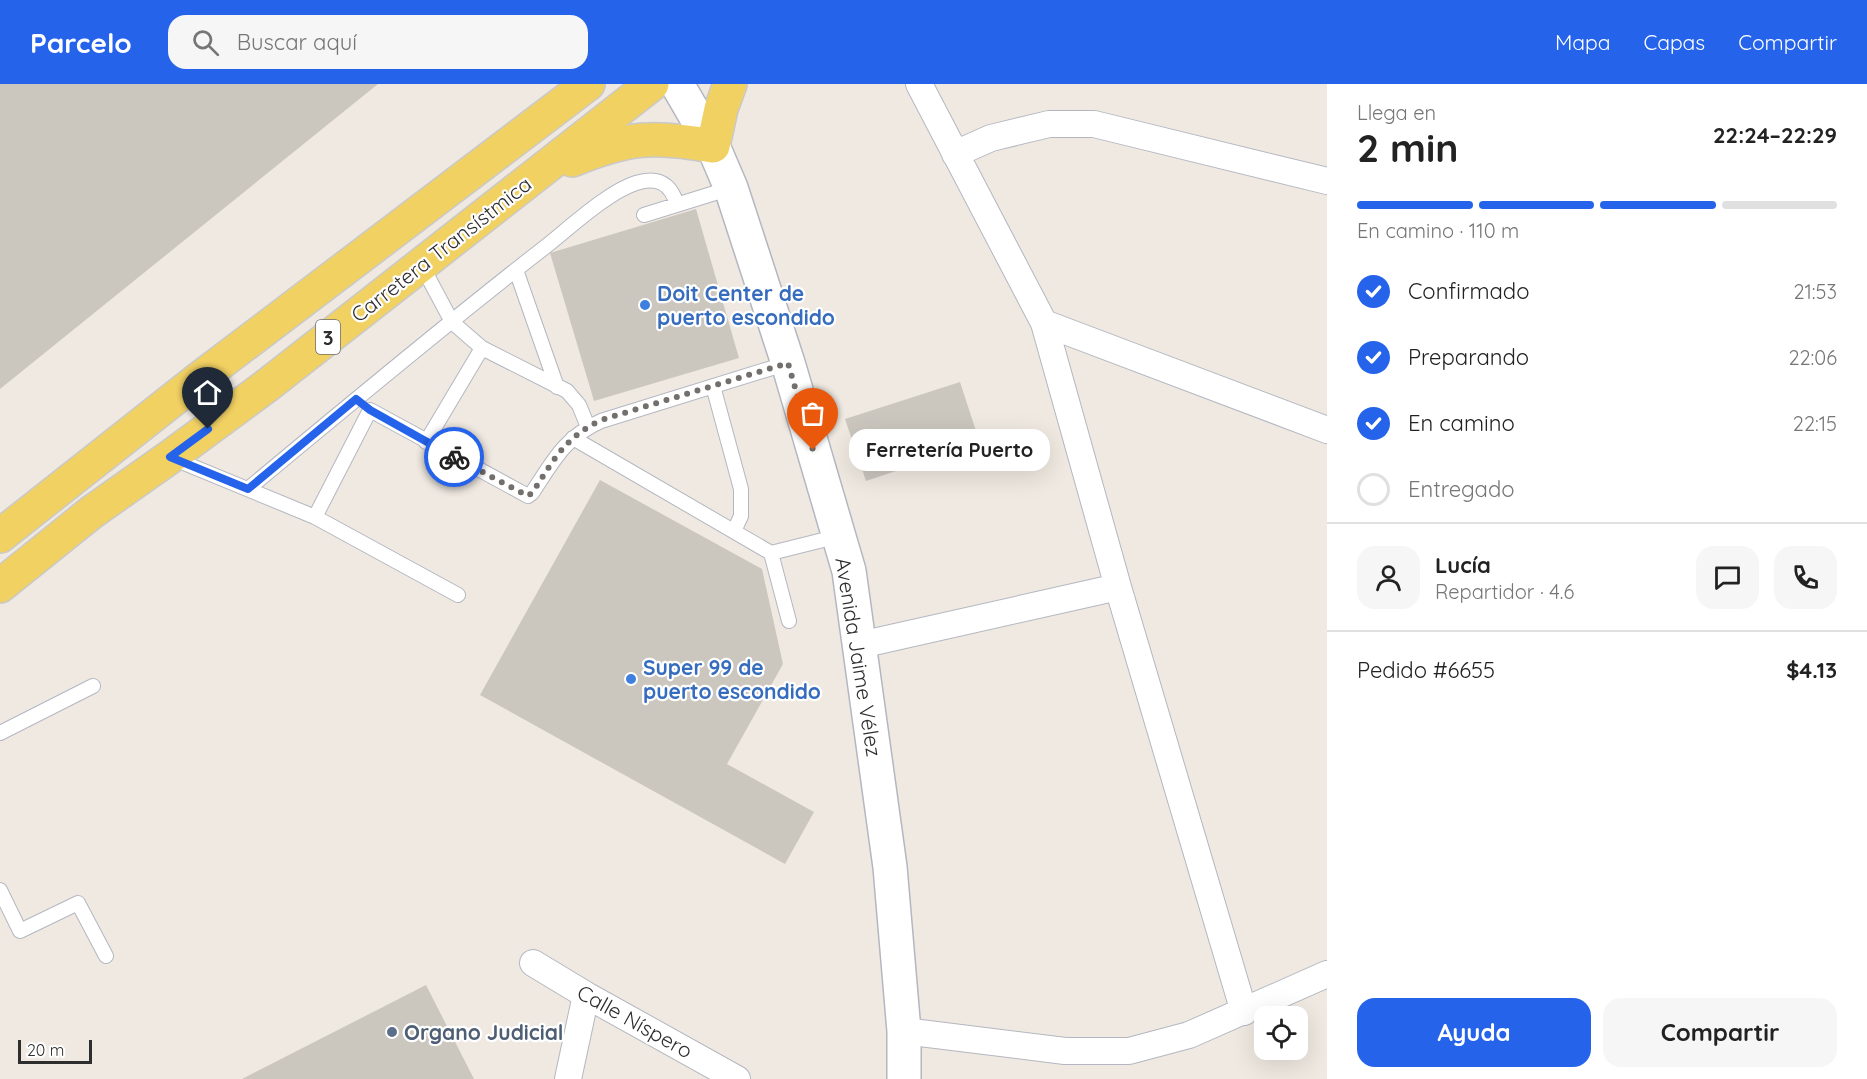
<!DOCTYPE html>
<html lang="es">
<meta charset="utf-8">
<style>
:root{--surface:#fff;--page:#f6f6f6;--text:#222;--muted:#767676;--line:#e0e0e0;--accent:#2563eb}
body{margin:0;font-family:Quicksand,sans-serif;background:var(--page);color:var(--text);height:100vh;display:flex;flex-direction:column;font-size:22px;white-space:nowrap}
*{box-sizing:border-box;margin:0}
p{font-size:20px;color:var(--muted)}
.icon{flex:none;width:33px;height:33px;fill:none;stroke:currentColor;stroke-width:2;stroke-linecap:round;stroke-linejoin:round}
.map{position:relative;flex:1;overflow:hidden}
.drawer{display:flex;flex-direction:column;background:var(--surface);width:540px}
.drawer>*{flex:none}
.buttons{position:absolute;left:1254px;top:922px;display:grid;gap:12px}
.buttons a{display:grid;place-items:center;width:54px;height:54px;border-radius:12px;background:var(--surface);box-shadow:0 6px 24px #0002;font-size:30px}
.scale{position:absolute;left:18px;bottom:15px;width:74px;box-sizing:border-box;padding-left:6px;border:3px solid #2e2e2e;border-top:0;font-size:16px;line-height:21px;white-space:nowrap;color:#2e2e2e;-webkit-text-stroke:4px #fff;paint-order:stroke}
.pin{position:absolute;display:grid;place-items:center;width:51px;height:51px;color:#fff;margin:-62px -26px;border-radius:50% 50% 50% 0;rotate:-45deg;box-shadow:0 0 6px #0007}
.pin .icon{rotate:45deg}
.courier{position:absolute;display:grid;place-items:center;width:60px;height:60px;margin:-30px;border:4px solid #2563eb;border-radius:50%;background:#fff;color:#222;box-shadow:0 2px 8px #0007}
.bubble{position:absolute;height:42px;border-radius:18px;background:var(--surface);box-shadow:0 6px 24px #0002;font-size:20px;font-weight:800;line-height:42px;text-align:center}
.headline em{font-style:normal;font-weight:800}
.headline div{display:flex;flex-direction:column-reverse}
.headline{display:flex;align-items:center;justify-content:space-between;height:102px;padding:0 30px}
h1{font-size:39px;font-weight:800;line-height:45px}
.bar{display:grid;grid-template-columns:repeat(4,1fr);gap:9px 6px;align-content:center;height:72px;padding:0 30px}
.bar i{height:8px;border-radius:4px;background:var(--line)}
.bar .current{background:var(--accent)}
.bar p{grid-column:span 4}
.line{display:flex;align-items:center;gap:15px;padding:0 30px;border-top:2px solid var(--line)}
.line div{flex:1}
.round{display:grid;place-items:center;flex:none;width:63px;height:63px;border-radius:18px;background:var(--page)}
ol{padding:0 30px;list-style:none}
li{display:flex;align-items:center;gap:18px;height:66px}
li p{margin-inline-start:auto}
li .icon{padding:6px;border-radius:50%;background:var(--accent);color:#fff;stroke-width:4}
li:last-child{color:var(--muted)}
li i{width:33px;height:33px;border:3px solid var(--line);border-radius:50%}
.action{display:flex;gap:12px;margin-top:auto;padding:12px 30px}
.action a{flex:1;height:69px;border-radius:18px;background:var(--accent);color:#fff;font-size:24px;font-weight:800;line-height:69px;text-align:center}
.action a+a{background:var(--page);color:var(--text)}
header{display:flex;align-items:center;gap:36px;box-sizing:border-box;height:84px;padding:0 30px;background:var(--accent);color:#fff}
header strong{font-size:28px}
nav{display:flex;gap:33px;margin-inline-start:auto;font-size:21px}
.search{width:420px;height:54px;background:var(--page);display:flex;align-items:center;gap:15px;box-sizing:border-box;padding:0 21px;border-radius:18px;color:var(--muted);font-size:22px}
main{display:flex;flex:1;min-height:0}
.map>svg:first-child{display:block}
</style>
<header>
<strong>Parcelo</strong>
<div class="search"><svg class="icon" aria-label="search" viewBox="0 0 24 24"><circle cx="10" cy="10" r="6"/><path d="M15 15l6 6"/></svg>Buscar aquí</div>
<nav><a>Mapa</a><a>Capas</a><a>Compartir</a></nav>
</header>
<main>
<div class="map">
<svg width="1327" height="995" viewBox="0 0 1327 995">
<rect width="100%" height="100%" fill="#efe9e1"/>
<path fill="#cbc7bf" d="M0 0H378L0 305Z
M696 125 739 274 594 317 550 169Z
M960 298 980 359 866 397 845 335Z
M600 396 762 485 783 580 727 680 814 728 785 780 480 611Z
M426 901 474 995H242Z"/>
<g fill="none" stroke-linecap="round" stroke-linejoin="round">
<g stroke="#b4b7c1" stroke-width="16">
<path id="service" d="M644 131 731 104
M421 180 452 238 482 264 567 307 579 321 588 343
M516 186 557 303
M713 302 741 405V432L734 447
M573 354 771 469 839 452
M426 358 482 264
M172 374 315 433 458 511
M248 405C344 325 441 244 540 167 565 148 607 108 636 99 658 92 670 99 677 120
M315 433 370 326 528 412 532 409C554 376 564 354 601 337L788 279
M771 469 789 537
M0 649 93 602
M0 806 20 847 78 819 106 872"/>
</g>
<g stroke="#b4b7c1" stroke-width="28">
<path id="minor" d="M919 0 1044 239 1118 503 1244 928
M955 70 991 54 1049 40H1094L1327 97
M1044 239 1327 346
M860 561 1118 503
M533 879 586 911 737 995
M904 947 1065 967H1129L1189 951 1327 890
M568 995 586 911"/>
</g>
<g stroke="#b4b7c1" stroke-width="36">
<path id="tertiary" d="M677 0 713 62 731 104 788 279 849 487 890 783 904 947V995"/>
</g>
<g stroke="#c9c9c9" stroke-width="36">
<path id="primary" d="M572 76C628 53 654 51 713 62L721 25 730 0
M0 452 199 295 588 0
M0 502 92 428 170 373 265 303 652 0"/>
</g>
<use href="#service" stroke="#fff" stroke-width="14"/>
<use href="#minor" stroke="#fff" stroke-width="26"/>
<use href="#tertiary" stroke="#fff" stroke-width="33"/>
<use href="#primary" stroke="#f2d163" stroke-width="33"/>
</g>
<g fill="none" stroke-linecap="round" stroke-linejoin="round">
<path stroke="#726f6d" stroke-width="6" stroke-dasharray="0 10.8" d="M454 373 528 412 532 409C554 376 564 354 601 336L788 279 813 366"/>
<path stroke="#2563eb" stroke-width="8" d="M208 345 170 373 248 405 356 315 370 326 454 373"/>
</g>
<g fill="#3f7fe0" stroke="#fff" stroke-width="2">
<circle cx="645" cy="221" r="6"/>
<circle cx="631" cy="595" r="6"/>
</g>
<circle fill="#5c6f8a" stroke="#fff" stroke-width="2" cx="392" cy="948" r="6"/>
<g text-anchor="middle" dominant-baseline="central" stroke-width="4.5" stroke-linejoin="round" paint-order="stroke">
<rect fill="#fff" stroke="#6d6d6d" stroke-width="1.5" x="316" y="236" width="24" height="34" rx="4.5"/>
<g font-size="20" font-weight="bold" fill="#2e2e2e">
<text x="328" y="253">3</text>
</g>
<g font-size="21" fill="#2e2e2e" stroke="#fff">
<text transform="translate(441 165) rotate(-38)">Carretera Transístmica</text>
<text transform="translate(859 573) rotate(81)">Avenida Jaime Vélez</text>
<text transform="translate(635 937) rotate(29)">Calle Níspero</text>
</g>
<g font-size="21" font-weight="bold" fill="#366cbe" stroke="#fff" text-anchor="start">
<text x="657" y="209">Doit Center de<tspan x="657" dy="24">puerto escondido</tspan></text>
<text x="643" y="583">Super 99 de<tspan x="643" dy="24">puerto escondido</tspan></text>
</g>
<g font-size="21" font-weight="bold" fill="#4e5e75" stroke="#fff" text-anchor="start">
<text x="404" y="948">Organo Judicial</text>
</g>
</g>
</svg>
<div class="buttons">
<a><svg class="icon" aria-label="locate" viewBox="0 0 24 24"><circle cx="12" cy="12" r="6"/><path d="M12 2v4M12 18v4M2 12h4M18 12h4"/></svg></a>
</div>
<div class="scale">20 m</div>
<div class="pin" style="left:813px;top:366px;background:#ea580c"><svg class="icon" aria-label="bag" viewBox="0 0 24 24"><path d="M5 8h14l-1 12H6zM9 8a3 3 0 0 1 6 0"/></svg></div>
<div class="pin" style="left:208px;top:345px;background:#1f2937"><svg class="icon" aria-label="home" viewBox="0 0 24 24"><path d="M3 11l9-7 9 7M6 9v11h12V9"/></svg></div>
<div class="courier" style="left:454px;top:373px"><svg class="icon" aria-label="bike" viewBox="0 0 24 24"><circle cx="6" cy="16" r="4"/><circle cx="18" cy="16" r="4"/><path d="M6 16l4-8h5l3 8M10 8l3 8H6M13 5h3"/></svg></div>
<div class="bubble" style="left:849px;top:345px;width:201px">Ferretería Puerto</div>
</div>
<section class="drawer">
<div class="headline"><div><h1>2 min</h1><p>Llega en</p></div><em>22:24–22:29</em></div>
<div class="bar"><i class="current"></i><i class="current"></i><i class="current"></i><i></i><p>En camino · 110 m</p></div>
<ol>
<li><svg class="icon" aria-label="check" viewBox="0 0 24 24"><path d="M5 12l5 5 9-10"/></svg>Confirmado<p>21:53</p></li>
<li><svg class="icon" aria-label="check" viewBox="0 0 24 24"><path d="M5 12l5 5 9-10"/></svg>Preparando<p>22:06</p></li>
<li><svg class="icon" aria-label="check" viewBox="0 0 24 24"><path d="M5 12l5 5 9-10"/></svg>En camino<p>22:15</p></li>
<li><i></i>Entregado</li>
</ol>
<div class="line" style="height:108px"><a class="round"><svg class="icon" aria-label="person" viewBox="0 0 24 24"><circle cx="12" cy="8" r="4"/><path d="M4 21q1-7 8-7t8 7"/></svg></a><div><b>Lucía</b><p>Repartidor · 4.6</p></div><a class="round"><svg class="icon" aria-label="chat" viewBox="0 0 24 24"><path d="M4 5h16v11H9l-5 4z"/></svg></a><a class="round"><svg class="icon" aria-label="phone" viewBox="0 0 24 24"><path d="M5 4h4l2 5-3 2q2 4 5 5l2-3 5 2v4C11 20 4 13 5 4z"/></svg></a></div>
<div class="line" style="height:78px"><div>Pedido #6655</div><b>$4.13</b></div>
<div class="action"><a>Ayuda</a><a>Compartir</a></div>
</section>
</main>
